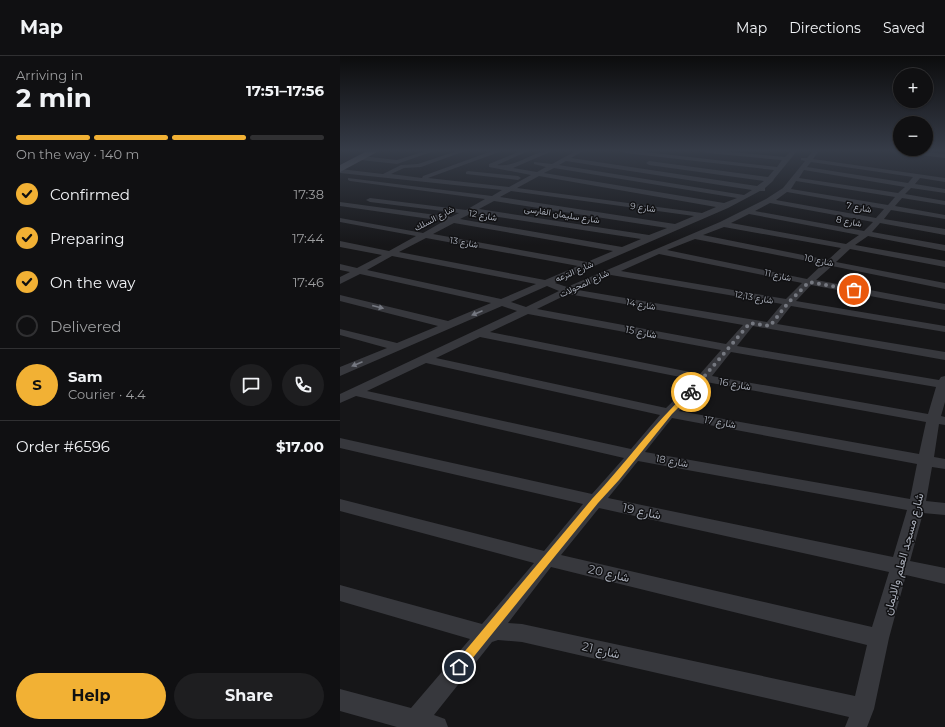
<!DOCTYPE html>
<meta charset="utf-8">
<style>
:root{--surface:#101012;--page:#1e1e20;--text:#f1f3f6;--muted:#9c9d9f;--line:#303032;--accent:#f2b134}
body{margin:0;font-family:Montserrat,Vazirmatn,sans-serif;background:var(--page);color:var(--text);height:100vh;display:flex;flex-direction:column;font-size:15px;white-space:nowrap}
*{box-sizing:border-box;margin:0}
p{font-size:13px;color:var(--muted)}
.icon{flex:none;width:22px;height:22px;fill:none;stroke:currentColor;stroke-width:2;stroke-linecap:round;stroke-linejoin:round}
.map{position:relative;flex:1;overflow:hidden}
.drawer{display:flex;flex-direction:column;background:var(--surface);width:340px}
.drawer>*{flex:none}
.fabs{position:absolute;left:553px;top:12px;display:grid;gap:8px}
.fabs a{display:grid;place-items:center;width:40px;height:40px;border-radius:50%;background:var(--surface);box-shadow:0 1px 3px #0004,0 0 0 1px var(--line);font-size:20px}
.pin{position:absolute;display:grid;place-items:center;width:34px;height:34px;color:#fff;margin:-17px;border:2px solid #fff;border-radius:50%;box-shadow:0 1px 4px #0007}
.courier{position:absolute;display:grid;place-items:center;width:40px;height:40px;margin:-20px;border:3px solid #f2b134;border-radius:50%;background:#fff;color:#222;box-shadow:0 1px 5px #0007}
.summary em{font-style:normal;font-weight:700}
.summary div{display:flex;flex-direction:column-reverse}
.summary{display:flex;align-items:center;justify-content:space-between;height:68px;padding:0 16px}
h1{font-size:26px;font-weight:700;line-height:30px}
.bar{display:grid;grid-template-columns:repeat(4,1fr);gap:6px 4px;align-content:center;height:48px;padding:0 16px}
.bar i{height:5px;border-radius:3px;background:var(--line)}
.bar .current{background:var(--accent)}
.bar p{grid-column:span 4}
.line{display:flex;align-items:center;gap:10px;padding:0 16px;border-top:1px solid var(--line)}
.line div{flex:1}
.round{display:grid;place-items:center;flex:none;width:42px;height:42px;border-radius:21px;background:var(--page)}
ol{padding:0 16px;list-style:none}
li{display:flex;align-items:center;gap:12px;height:44px}
li p{margin-inline-start:auto}
li .icon{padding:4px;border-radius:50%;background:var(--accent);color:#111;stroke-width:4}
li:last-child{color:var(--muted)}
li i{width:22px;height:22px;border:2px solid var(--line);border-radius:50%}
.action{display:flex;gap:8px;margin-top:auto;padding:8px 16px}
.action a{flex:1;height:46px;border-radius:24px;background:var(--accent);color:#111;font-size:16px;font-weight:700;line-height:46px;text-align:center}
.action a+a{background:var(--page);color:var(--text)}
header{display:flex;align-items:center;gap:24px;box-sizing:border-box;height:56px;padding:0 20px;background:var(--surface);border-bottom:1px solid var(--line)}
header strong{font-size:19px}
nav{display:flex;gap:22px;margin-inline-start:auto;font-size:14px}
main{display:flex;flex:1;min-height:0}
.map>svg:first-child{display:block}
</style>
<header>
<strong>Map</strong>
<nav><a>Map</a><a>Directions</a><a>Saved</a></nav>
</header>
<main>
<section class="drawer">
<div class="summary"><div><h1>2 min</h1><p>Arriving in</p></div><em>17:51–17:56</em></div>
<div class="bar"><i class="current"></i><i class="current"></i><i class="current"></i><i></i><p>On the way · 140 m</p></div>
<ol>
<li><svg class="icon" aria-label="check" viewBox="0 0 24 24"><path d="M5 12l5 5 9-10"/></svg>Confirmed<p>17:38</p></li>
<li><svg class="icon" aria-label="check" viewBox="0 0 24 24"><path d="M5 12l5 5 9-10"/></svg>Preparing<p>17:44</p></li>
<li><svg class="icon" aria-label="check" viewBox="0 0 24 24"><path d="M5 12l5 5 9-10"/></svg>On the way<p>17:46</p></li>
<li><i></i>Delivered</li>
</ol>
<div class="line" style="height:72px"><b class="round" style="background:var(--accent);color:#111">S</b><div><b>Sam</b><p>Courier · 4.4</p></div><a class="round"><svg class="icon" aria-label="chat" viewBox="0 0 24 24"><path d="M4 5h16v11H9l-5 4z"/></svg></a><a class="round"><svg class="icon" aria-label="phone" viewBox="0 0 24 24"><path d="M5 4h4l2 5-3 2q2 4 5 5l2-3 5 2v4C11 20 4 13 5 4z"/></svg></a></div>
<div class="line" style="height:52px"><div>Order #6596</div><b>$17.00</b></div>
<div class="action"><a>Help</a><a>Share</a></div>
</section>
<div class="map">
<svg width="605" height="671" viewBox="0 0 605 671">
<rect width="100%" height="100%" fill="#161618"/>
<g fill="none" stroke-linecap="round" stroke-linejoin="round">
<path fill="#37383d" fill-rule="evenodd" d="M86 95H94L57 108 21 104 18 102 21 100 57 104Z
M117 95H125L81 111 64 112 51 118 82 122 83 120 152 95H160L159 96 88 122 169 131 191 119 149 111V108L181 95H188L157 109C176 112 192 95 211 95L210 96 173 112 197 116 206 111 194 108V106L212 108 236 95H243L231 102 417 130 424 125 309 109 306 107 309 105 428 121 434 114 285 97 282 95H297L437 111 442 104 367 97 364 95H381L445 101 451 95H457L434 123 433 125 425 132V135H420L388 152 215 227 227 231 380 166 426 143 443 132 465 105 461 104V102H467L473 95 478 96 473 103 605 122V126L580 122 575 128 605 133V137L571 132 565 138 605 145V149L562 142 555 150 605 159V163L551 154 544 163 605 173V179L540 167 532 176 605 189V195L528 180 515 189 605 205V211L510 193 496 206 605 227V233L492 210 476 224 605 248V254L471 229 456 245 605 270V276L451 250 437 268 605 296V304L413 270 397 290 599 324 601 321 605 320V346L601 360 605 361V369L599 368 594 401 605 403V413L592 411 586 445 605 447V459L583 457 570 505 605 512V528L566 519 549 582 534 653 527 671H505L509 661 182 586 158 584 152 586 94 659 105 663 108 671H57L0 655V633L71 652 130 583 0 545V529L142 568 194 507 0 455V443L204 495 243 448 0 392V382L252 438 284 402 16 340 0 347V338L177 255 162 250 0 320V311L47 292 0 279V273L57 287 98 270 0 245V239L108 265 151 247 20 218 0 228V221L10 216 0 214V208L17 212 42 199 0 191V185L49 195 76 180 0 166V162L83 177 104 165 0 150V146L111 161 119 157 30 146 26 144 30 142 126 154 145 143 10 125 8 124V122L152 140 162 134 0 117V113L43 118 61 109 78 108ZM226 105 412 134 404 139 219 109ZM471 106 573 121 568 127 467 111ZM214 112 397 142 384 147 204 117ZM464 114 565 131 558 137 459 122ZM199 120 376 151 362 157 177 132ZM456 125 555 141 548 149 451 133ZM171 135 354 160 335 168 160 141ZM447 136 544 153 536 162 436 144ZM154 145 327 172 309 179 139 153ZM430 147 533 166 524 175 415 155ZM132 157 301 183 282 191 120 163ZM409 158 519 179 506 188 391 167ZM114 167 273 195 247 206 93 178ZM384 171 501 192 488 204 363 179ZM86 182 238 210 205 224 59 196ZM355 183 483 208 467 223 327 194ZM319 198 462 227 446 243 281 215ZM52 200 196 228 161 243 27 214ZM271 219 442 248 427 266 238 234ZM207 230 219 235 186 251 171 246ZM228 238 403 269 386 288 197 253ZM188 258 381 294 360 318 150 276ZM140 281 355 324 326 352 96 302ZM391 296 596 331 588 358 372 320ZM86 307 320 359 291 393 27 335ZM366 326 586 366 579 398 339 355ZM332 362 577 408 570 443 305 396ZM298 405 567 454 553 501 268 442ZM259 452 549 516 532 571 221 499ZM211 511 527 589 515 640 182 568 168 567Z
M562 95H576L605 98V102L565 97Z
M128 115 178 120 181 122 178 124 126 118V116Z"/>
<path fill="#53555c" fill-rule="evenodd" d="M27 95H39L0 116V109Z"/>
</g>
<defs><path id="oneway-solid" d="M-6-.8H1V-3.2L6.5 0L1 3.2V.8H-6Z"/></defs>
<g fill="#757881">
<use href="#oneway-solid" transform="translate(38 251) rotate(14)"/>
<use href="#oneway-solid" transform="translate(137 257) rotate(157)"/>
<use href="#oneway-solid" transform="translate(17 308) rotate(157)"/>
</g>
<linearGradient id="sky" x2="0" y2="1"><stop stop-color="#0c0c0d"/><stop offset="0.5" stop-color="#363c48"/><stop offset="1" stop-color="#363c48" stop-opacity="0"/></linearGradient>
<rect width="605" height="189" fill="url(#sky)"/>
<path fill="#f2b134" d="M349 335 354 336 332 358 279 424 258 447 123 614 119 616 115 614 114 611 115 607 252 443C285 408 313 368 349 335Z"/>
<g fill="none" stroke-linecap="round" stroke-linejoin="round">
<path stroke="#757880" stroke-width="4" stroke-dasharray="0 7.2" d="M351 336 410 267 430 270 448 247 469 226 514 234"/>
</g>
<g text-anchor="middle" dominant-baseline="central" stroke-width="3" stroke-linejoin="round" paint-order="stroke">
<g font-size="9" fill="#a8adb8" stroke="#111113">
<text transform="translate(303 151) rotate(8)">شارع 9</text>
<text transform="translate(519 151) rotate(10)">شارع 7</text>
<text transform="translate(222 158) rotate(9)">شارع سليمان الفارسى</text>
<text transform="translate(143 159) rotate(10)">شارع 12</text>
<text transform="translate(94 162) rotate(-28)">شارع السلك</text>
<text transform="translate(509 165) rotate(11)">شارع 8</text>
<text transform="translate(124 186) rotate(10)">شارع 13</text>
<text transform="translate(479 204) rotate(11)">شارع 10</text>
<text transform="translate(234 215) rotate(-23)">شارع الترعه</text>
<text transform="translate(438 219) rotate(12)">شارع 11</text>
<text transform="translate(244 227) rotate(-25)">شارع المحولات</text>
<text transform="translate(414 241) rotate(10)">شارع 12,13</text>
<text transform="translate(301 248) rotate(10)">شارع 14</text>
</g>
<g font-size="10" fill="#a8adb8" stroke="#111113">
<text transform="translate(301 276) rotate(11)">شارع 15</text>
<text transform="translate(395 328) rotate(10)">شارع 16</text>
<text transform="translate(380 366) rotate(10)">شارع 17</text>
<text transform="translate(332 405) rotate(10)">شارع 18</text>
</g>
<g font-size="12" fill="#a8adb8" stroke="#111113">
<text transform="translate(302 455) rotate(12)">شارع 19</text>
<text transform="translate(563 498) rotate(-75)">شارع مسجد العلم والايمان</text>
<text transform="translate(269 517) rotate(13)">شارع 20</text>
<text transform="translate(261 594) rotate(13)">شارع 21</text>
</g>
</g>
</svg>
<div class="fabs">
<a>+</a>
<a>−</a>
</div>
<div class="pin" style="left:514px;top:234px;background:#ea580c"><svg class="icon" aria-label="bag" viewBox="0 0 24 24"><path d="M5 8h14l-1 12H6zM9 8a3 3 0 0 1 6 0"/></svg></div>
<div class="pin" style="left:119px;top:611px;background:#1f2937"><svg class="icon" aria-label="home" viewBox="0 0 24 24"><path d="M3 11l9-7 9 7M6 9v11h12V9"/></svg></div>
<div class="courier" style="left:351px;top:336px"><svg class="icon" aria-label="bike" viewBox="0 0 24 24"><circle cx="6" cy="16" r="4"/><circle cx="18" cy="16" r="4"/><path d="M6 16l4-8h5l3 8M10 8l3 8H6M13 5h3"/></svg></div>
</div>
</main>
